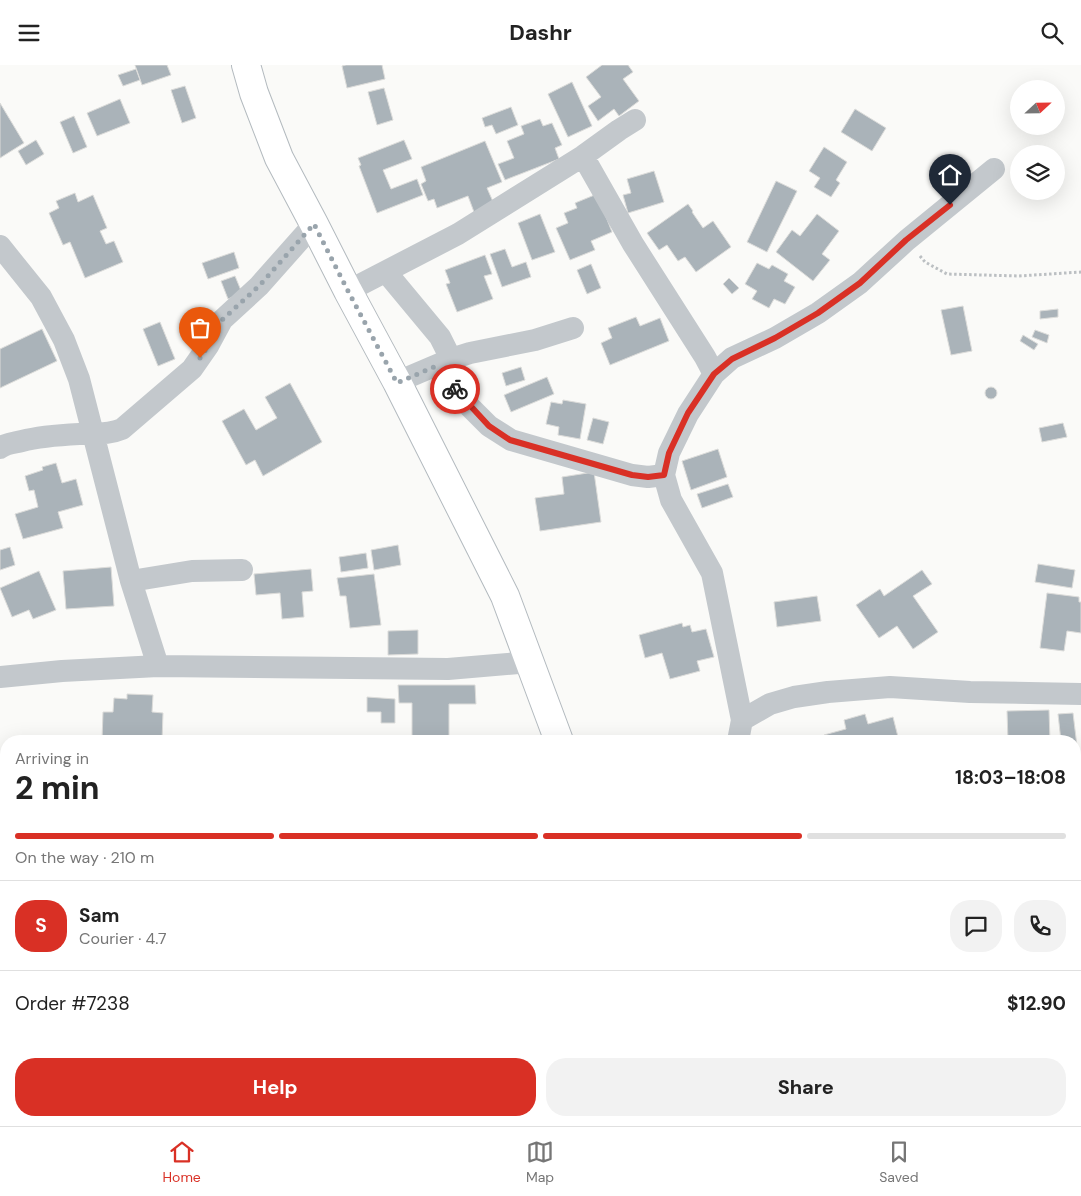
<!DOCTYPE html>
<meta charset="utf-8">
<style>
:root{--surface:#fff;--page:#f2f2f2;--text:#222;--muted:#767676;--line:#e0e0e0;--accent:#d93025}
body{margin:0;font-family:"DM Sans",sans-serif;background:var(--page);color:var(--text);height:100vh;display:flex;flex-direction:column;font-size:19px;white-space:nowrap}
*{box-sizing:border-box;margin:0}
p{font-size:16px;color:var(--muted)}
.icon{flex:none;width:28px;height:28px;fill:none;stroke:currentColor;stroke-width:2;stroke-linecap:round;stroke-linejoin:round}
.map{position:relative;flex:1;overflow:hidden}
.details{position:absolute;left:0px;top:670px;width:1081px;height:391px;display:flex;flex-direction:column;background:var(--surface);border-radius:20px 20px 0 0;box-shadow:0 5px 20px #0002}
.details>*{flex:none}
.needle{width:32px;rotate:68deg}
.fabs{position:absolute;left:1010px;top:15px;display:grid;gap:10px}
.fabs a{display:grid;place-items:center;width:55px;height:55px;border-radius:50%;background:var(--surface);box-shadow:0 5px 20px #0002;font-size:25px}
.pin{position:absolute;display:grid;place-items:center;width:42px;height:42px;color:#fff;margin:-51px -21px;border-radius:50% 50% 50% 0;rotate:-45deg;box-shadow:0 0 5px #0007}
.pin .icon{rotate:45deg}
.courier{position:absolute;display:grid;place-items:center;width:50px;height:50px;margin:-25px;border:4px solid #d93025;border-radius:50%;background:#fff;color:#222;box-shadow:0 1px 6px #0007}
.headline em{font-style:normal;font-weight:700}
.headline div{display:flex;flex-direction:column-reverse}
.headline{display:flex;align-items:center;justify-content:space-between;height:85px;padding:0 15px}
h1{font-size:32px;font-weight:700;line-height:38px}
.bar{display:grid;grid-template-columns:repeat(4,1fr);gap:8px 5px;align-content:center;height:60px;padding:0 15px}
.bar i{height:6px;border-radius:4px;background:var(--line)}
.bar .active{background:var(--accent)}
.bar p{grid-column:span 4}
.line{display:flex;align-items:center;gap:12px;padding:0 15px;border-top:1px solid var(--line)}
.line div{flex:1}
.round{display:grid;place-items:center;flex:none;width:52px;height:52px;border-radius:20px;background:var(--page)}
.cta{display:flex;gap:10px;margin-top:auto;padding:10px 15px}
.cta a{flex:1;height:58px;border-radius:20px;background:var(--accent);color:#fff;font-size:20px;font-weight:700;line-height:58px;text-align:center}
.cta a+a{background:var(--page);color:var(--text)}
header{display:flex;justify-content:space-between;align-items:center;height:65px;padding:0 15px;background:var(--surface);font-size:22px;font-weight:700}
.dock{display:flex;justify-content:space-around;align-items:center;height:70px;border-top:1px solid var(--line);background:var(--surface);font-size:14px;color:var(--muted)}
.dock a{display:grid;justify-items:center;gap:2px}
.dock .active{color:var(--accent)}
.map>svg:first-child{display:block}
</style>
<header><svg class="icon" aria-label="menu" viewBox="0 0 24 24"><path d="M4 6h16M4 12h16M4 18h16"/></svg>Dashr<svg class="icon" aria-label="search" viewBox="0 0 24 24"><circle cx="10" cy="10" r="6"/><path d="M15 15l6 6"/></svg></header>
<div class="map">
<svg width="1081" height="1061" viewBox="0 0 1081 1061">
<rect width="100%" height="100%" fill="#fafaf8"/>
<path fill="#aab3b9" stroke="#dcdcda" d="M135 0H167L171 10 142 20Z
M346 0H382L385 14 347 23 342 1Z
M602 0H628L633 7 623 14 639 36 619 51 614 44 598 56 588 41 601 32 586 12Z
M136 4 140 15 123 21 118 10Z
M572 17 592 61 568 72 548 29Z
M185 21 196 53 182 58 171 25Z
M384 23 393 55 377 60 368 27Z
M120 34 130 58 97 71 87 48Z
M0 38 24 78 0 93Z
M511 42 518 60 496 69 492 60 485 62 482 53Z
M855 44 886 63 872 86 841 67Z
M74 51 87 82 73 88 60 57Z
M540 54 543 61 552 58 562 80 555 83 559 94 505 115 498 99 514 93 507 76 524 69 521 61Z
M36 75 44 89 26 100 18 86Z
M404 75 412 94 383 105 391 124 417 114 423 130 377 148 359 101 361 100 358 93Z
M485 76 502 117 487 123 494 139 474 147 468 131 437 143 434 134 428 136 421 119 426 116 421 102Z
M824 82 847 97 836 115 840 118 831 132 814 122 820 113 809 106Z
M949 101 963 113 952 127 937 114Z
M654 106 664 137 628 148 623 130 631 128 627 114Z
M776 116 797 126 767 187 747 177Z
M75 128 78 137 93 130 107 163 100 166 106 179 114 176 123 197 85 213 70 177 63 180 49 148 59 143 56 136Z
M597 129 612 167 591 176 595 185 570 195 556 163 568 158 564 148 577 143 575 138Z
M688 139 693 146 692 147 703 163 713 156 731 182 696 207 685 192 678 196 667 180 659 185 647 168Z
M540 149 555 187 532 195 518 158Z
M817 149 839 166 822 189 830 195 813 216 776 187 792 165 800 171Z
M505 184 512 202 526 197 531 212 502 222 490 189Z
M234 187 239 203 208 214 202 198Z
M485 190 492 209 484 211 493 234 457 247 446 219 450 218 445 205Z
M757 198 769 204 772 200 788 209 784 216 795 222 785 239 774 234 769 243 752 234 757 226 745 219Z
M591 199 601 223 587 229 577 205Z
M235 211 242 228 228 234 221 216Z
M729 213 739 223 732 229 723 219Z
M963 241 972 286 951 290 941 245Z
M1058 244V252L1040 254V246Z
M636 252 640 261 660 253 669 276 610 300 601 278 612 273 608 263Z
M160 257 175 294 158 301 143 264Z
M42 264 57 296 0 323V284Z
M1035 265 1049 270 1047 278 1032 272Z
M1023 270 1038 279 1034 285 1020 276Z
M521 302 525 315 506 321 502 308Z
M547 312 554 329 511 347 504 330Z
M290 318 322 377 263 411 255 395 246 400 222 356 244 344 256 365 277 353 265 332Z
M985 328a6 6 0 1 1 12 0a6 6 0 1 1-12 0Z
M563 335 586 339 580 374 558 370 559 362 546 359 551 337 562 339Z
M593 353 609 357 603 379 587 375Z
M1063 358 1067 372 1042 377 1039 363Z
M718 384 727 412 691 425 682 396Z
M56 398 62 418 76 414 83 440 58 447 63 463 23 474 15 449 38 442 34 425 29 426 25 411 43 405 42 402Z
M594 407 601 457 540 466 535 433 564 429 562 412Z
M728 419 733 432 702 443 697 429Z
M398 480 401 500 374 505 371 485Z
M10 482 15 500 0 505V485Z
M366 488 368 503 341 507 339 492Z
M1038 499 1075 505 1072 523 1035 517Z
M111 502 114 541 66 544 63 506Z
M311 504 313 526 302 527 304 552 282 554 280 528 256 530 254 509Z
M922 505 932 519 913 531 938 567 913 584 897 561 879 573 856 540 880 524 884 531Z
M39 506 56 545 33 554 29 545 12 552 0 523Z
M374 509 381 560 350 563 346 531H340L337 513Z
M1047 528 1079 532V537H1081V568L1067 566 1064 586 1040 583Z
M817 531 821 556 777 562 774 537Z
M682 558 683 562 690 560 692 567 706 564 714 592 697 596 700 606 670 614 662 588 645 593 639 570Z
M418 565V589L388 590V566Z
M398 620H475L476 639H449V676H412V638H399Z
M127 629 153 630 152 647 163 648 162 676H102L103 647H113L114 633 127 634Z
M367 632 395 634V658H381V647H367Z
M1049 645 1050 676H1008L1007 646Z
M1073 648 1079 698 1075 699V676H1061L1058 649Z
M865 649 868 659 893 652 899 676H826L824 670 846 664 844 655Z
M1081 750V774L1075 776V752Z
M1081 860V884L1077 886 1075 882V862Z
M124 1055H151L153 1061H126Z
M212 1055H231L233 1061H214Z
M517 1055H546L547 1061H518Z"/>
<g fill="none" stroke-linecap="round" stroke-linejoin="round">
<g stroke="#b3babf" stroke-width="30">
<path id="secondary" d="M246 0 254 28 279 93 314 159 348 226 397 317 505 531 559 676
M636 1055V1061"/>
</g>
<path stroke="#bbbfc2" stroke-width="3" stroke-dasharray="2.5 2.5" stroke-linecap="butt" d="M920 191 925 197 947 209 1019 211 1081 207"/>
<path stroke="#c3c8cc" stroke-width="22" d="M583 91 633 179 705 292 714 309
M0 181 41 232 64 275 79 314 131 516 158 601
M386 207 440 272 451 294
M348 226 458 169 583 91 619 65 635 55
M435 301 467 339 489 361 511 375 632 410 648 412 664 410
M397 317 451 294 470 288 535 275 573 263
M0 383C6 378 14 378 22 376 41 371 61 370 80 369 95 368 108 370 122 364L192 304 208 281 222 255 259 221 314 159
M131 516 192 506 242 505
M0 612 62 606 158 601 448 604 530 597
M742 655 770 639 794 632 828 627 890 622 970 627 1081 629
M738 676 742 655 712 508 671 435 664 410 669 388 688 349 714 309 732 293 775 273 818 248 860 218 907 175 994 104"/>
<use href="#secondary" stroke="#fff" stroke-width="28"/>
</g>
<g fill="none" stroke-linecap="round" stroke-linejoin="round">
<path stroke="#99a4ac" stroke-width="5" stroke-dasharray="0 9" d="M200 293 208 281 222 255 259 221 314 159 348 226 397 318 434 302 455 324"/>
<path stroke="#d93025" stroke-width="6" d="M455 324 489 361 510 375 632 410 648 412 664 410 669 388 688 348 714 309 732 294 775 273 818 248 860 218 906 175 950 140"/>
</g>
</svg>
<div class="fabs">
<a><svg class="needle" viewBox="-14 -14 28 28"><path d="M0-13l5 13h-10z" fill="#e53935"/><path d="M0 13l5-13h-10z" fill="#767676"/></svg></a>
<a><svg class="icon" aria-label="layers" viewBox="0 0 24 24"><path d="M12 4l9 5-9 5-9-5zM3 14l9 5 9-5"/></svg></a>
</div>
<div class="pin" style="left:200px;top:293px;background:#ea580c"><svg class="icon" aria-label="bag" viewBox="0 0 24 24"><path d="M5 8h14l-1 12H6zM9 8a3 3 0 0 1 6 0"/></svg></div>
<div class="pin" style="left:950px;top:140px;background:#1f2937"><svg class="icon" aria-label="home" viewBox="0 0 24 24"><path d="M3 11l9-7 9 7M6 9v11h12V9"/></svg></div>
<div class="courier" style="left:455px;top:324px"><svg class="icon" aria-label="bike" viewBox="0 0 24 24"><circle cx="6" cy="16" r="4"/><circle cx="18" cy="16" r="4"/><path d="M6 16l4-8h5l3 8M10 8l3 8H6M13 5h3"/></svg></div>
<section class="details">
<div class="headline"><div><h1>2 min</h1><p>Arriving in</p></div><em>18:03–18:08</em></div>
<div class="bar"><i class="active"></i><i class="active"></i><i class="active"></i><i></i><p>On the way · 210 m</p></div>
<div class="line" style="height:90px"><b class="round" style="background:var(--accent);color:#fff">S</b><div><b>Sam</b><p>Courier · 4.7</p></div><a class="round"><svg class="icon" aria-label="chat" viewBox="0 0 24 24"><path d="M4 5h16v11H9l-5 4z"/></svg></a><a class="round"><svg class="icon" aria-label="phone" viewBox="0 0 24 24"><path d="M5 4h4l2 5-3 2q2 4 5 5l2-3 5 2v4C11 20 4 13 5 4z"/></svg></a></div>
<div class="line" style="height:65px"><div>Order #7238</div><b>$12.90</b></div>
<div class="cta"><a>Help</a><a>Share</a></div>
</section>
</div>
<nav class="dock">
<a class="active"><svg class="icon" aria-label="home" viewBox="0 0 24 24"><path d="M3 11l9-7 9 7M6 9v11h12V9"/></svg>Home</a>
<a><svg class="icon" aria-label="map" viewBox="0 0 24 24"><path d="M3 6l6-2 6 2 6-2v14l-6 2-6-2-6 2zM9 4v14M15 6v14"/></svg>Map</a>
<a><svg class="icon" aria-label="saved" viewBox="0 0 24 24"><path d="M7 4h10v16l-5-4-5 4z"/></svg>Saved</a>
</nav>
